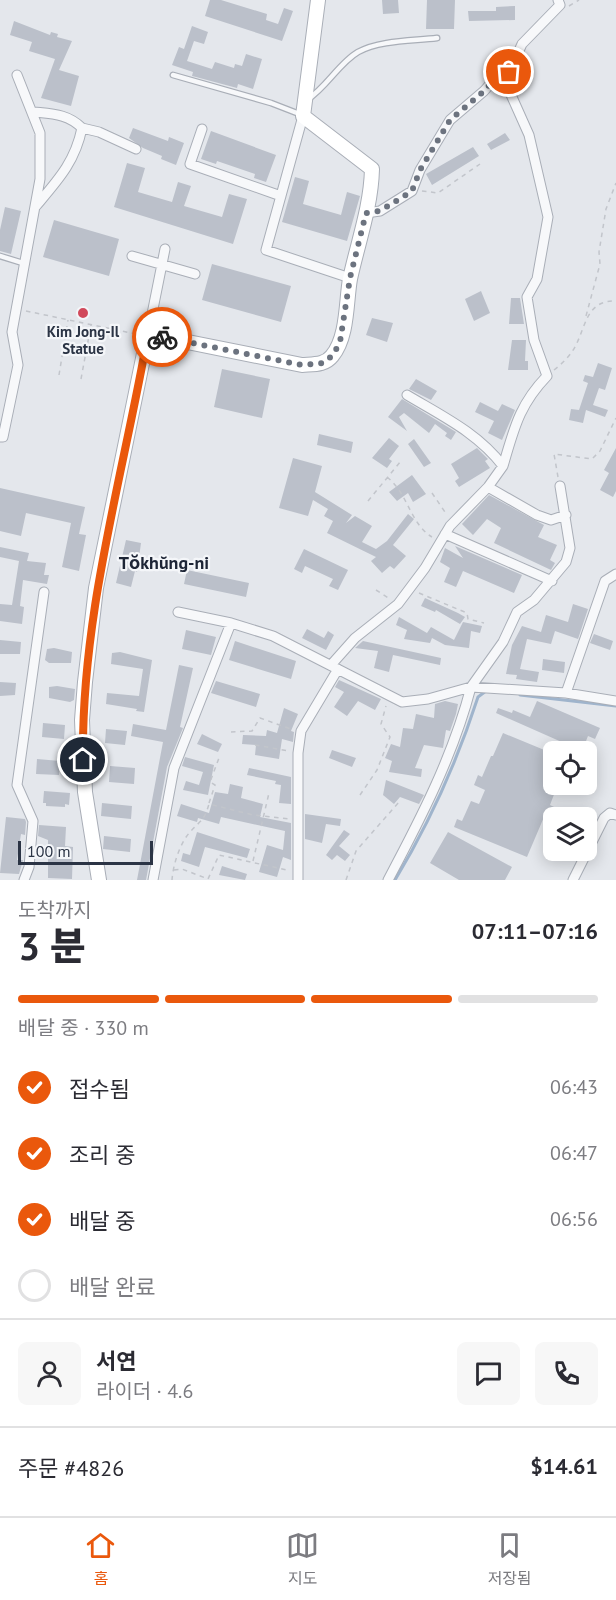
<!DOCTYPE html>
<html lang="ko">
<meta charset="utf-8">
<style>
:root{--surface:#fff;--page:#f7f7f7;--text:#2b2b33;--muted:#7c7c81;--line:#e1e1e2;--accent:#ea580c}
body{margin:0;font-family:"PT Sans","Noto Sans KR",sans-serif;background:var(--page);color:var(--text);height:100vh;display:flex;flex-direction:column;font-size:22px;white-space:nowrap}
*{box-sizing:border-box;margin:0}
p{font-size:20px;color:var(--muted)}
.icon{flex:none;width:33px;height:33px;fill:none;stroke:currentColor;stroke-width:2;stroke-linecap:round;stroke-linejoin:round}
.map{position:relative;height:880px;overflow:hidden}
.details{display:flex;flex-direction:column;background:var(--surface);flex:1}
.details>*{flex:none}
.buttons{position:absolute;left:543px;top:741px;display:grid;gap:12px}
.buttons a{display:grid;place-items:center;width:54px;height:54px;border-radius:9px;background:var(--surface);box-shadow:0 3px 15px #0003;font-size:30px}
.scale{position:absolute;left:18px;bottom:15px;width:135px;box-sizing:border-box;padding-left:6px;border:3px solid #2b3445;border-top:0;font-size:16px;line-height:21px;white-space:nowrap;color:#2b3445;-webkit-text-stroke:4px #f4f6f9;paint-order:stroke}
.pin{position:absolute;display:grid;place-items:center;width:51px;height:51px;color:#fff;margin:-26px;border:3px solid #fff;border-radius:50%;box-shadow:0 2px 6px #0007}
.courier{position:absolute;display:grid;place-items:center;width:60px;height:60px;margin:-30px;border:4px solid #ea580c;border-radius:50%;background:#fff;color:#222;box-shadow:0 2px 8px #0007}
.summary em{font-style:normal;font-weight:800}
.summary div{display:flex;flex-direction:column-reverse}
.summary{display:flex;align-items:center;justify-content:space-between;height:102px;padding:0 18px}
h1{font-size:39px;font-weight:800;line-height:45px}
.bar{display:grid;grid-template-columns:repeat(4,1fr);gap:9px 6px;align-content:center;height:72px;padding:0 18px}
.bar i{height:8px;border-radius:4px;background:var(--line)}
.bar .active{background:var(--accent)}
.bar p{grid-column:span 4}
.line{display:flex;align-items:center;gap:15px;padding:0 18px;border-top:2px solid var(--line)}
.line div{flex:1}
.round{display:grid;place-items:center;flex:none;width:63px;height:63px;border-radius:9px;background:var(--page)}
ol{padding:0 18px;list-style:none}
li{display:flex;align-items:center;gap:18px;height:66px}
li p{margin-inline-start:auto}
li .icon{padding:6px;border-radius:50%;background:var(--accent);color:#fff;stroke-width:4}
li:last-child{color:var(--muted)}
li i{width:33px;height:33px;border:3px solid var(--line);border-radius:50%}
.menu{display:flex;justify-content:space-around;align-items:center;height:84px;border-top:2px solid var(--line);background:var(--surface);font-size:16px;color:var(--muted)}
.menu a{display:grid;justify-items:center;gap:3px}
.menu .active{color:var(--accent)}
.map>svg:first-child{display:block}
</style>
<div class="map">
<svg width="616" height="880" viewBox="0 0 616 880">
<rect width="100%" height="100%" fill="#e4e7ec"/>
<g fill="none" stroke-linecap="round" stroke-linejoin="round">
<path stroke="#9fb4cc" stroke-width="3" d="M520 695 616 706
M395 880C430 822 457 762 478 697L486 691"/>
</g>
<path fill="#bbc0ca" d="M210 0H221L267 14 266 20 278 24 284 8 293 11 282 41 205 16Z
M382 0H398L399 13 383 14Z
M427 0H455L454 29H426Z
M515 6V20L469 21 468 11H496V7Z
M14 21 50 35 51 32 58 34 57 37 72 41 59 70 79 76 71 106 41 98 55 59 29 51 32 42 10 35Z
M192 26 208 32 204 44 194 41 187 61 212 69 215 62 234 68 235 64 242 66 246 54 262 59 253 89 238 84 237 88 196 77 192 76 193 72 172 65 179 47 184 49Z
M133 128 168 141 169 137 184 143 176 165 161 159 162 156 143 148 129 138Z
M211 131 276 155 266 182 254 178 255 174 217 161 216 164 201 159Z
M505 133 510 140 491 150 487 144Z
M473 147 479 156 432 185 426 174Z
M127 163 145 168 138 192 172 202 178 182 191 186 184 206 222 217 229 194 247 199 233 244 114 207Z
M295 177 309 181 303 204 341 215 347 192 360 196 347 241 282 222Z
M5 207 21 211 11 254 0 251V230Z
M54 220 119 239 109 276 43 257Z
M212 264 291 286 281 322 202 300Z
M481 291 490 313 474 321 465 299Z
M511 298H520L524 324H509Z
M372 318 393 323 387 342 366 335Z
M512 340H526L525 361H528V370H508Z
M598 363 612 368 605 390 599 388 593 405 608 410 605 417 586 410 583 423 569 420 571 409 579 410 588 383 583 381 585 375 593 377Z
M222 369 270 379 262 418 214 407Z
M416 379 437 391 431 400 409 389Z
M402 399 456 432 451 440 445 436 447 433 435 424 429 433 404 413 399 417 407 431 388 417Z
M480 402 498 411 502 404 515 410 502 440 488 433 494 421 475 412Z
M319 434 353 442 351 453 317 445Z
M389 438 399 446 389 459 392 461 387 468 372 458Z
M414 439 431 463 424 467 408 444Z
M477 448 488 459 485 461 490 468 459 487 455 481 459 478 451 464Z
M616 448V491L613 497 600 490 609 473 604 470Z
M293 458 322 466 315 492 352 515 346 523 355 516 372 526 362 542 376 549 387 541 408 514 414 519 393 545 406 556 394 569 390 566 382 573 371 561 376 557 327 533 333 521 324 516 328 509 313 500 308 516 279 508Z
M412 475 426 494 413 502 408 493 397 501 389 492Z
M0 488 85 507 79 534 86 535 79 571 62 567 71 523 26 513 21 536 0 531Z
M489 495 544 525 538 537 557 545 550 560 555 563 551 570 494 543 501 528 487 519 473 535 462 524Z
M126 540 141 543 137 572 135 571 131 587 116 583Z
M455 546 522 575 514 593 463 571 456 587 444 582 450 568 440 562 445 548 463 558Z
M0 547 29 553 27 561 46 563 44 575H49L47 584 23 580 20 606 24 607 22 624 0 621V604L12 605 19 561 0 557Z
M304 549 348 570 338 590 329 586 333 579 305 566 302 573 294 569Z
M187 570 249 583 246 597 184 584Z
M425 598 458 613 465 617 460 624 436 610 435 612 421 606Z
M573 604 588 609 578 639 555 631 551 644 527 639 520 669 539 672 537 682 516 679 517 675 506 674 512 645 522 626 541 632 546 615 568 622Z
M399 617 427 633 431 627 454 640 463 622 482 626 480 633 471 631 469 648 445 645 432 638 430 643 404 639 407 630 396 625Z
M307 629 324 638 328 631 334 635 326 650 302 638Z
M186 630 216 637 211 655 182 649Z
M594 634 613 641 610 650 590 643Z
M0 640 21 642 20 654H0Z
M235 641 296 661 291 679 229 660Z
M363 641 441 658 440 665 393 655 389 672 374 668 378 651 355 648Z
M54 648 72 652 71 663H49L45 660 47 649Z
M120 652 152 660 144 712 136 711 137 709 106 704 107 693 139 696 143 669 111 664 112 653Z
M543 659 565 662 564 673 542 670Z
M179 665 193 668 180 727 183 728 167 767 146 880H137L163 742 131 736 133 724 166 730Z
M339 680 381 699 375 710 358 701 347 716 334 707 344 692 335 687Z
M216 681 260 694 256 707 211 693Z
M0 682 16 683 15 695 0 696Z
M57 686 75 689 74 700 70 702 49 698V687Z
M445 701 458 704 456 714 450 731 446 730 443 748 424 745 415 768 422 769 421 777 389 772 392 761 385 758 391 744 400 747 403 728 413 729 416 714 434 718 435 704Z
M537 701 600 728 595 739 588 736 582 751 496 713 498 708 512 713 513 710 530 717Z
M284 708 298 714 291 731 294 732 293 742 282 739 279 759 255 755 256 745 242 744 243 735 266 736 267 730 277 733Z
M43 723 65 725 64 739 42 737Z
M106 729 127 731 125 745 105 743Z
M503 733 554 754V784H558L550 805 554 807 549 819 544 817 527 857 454 827 457 819 462 821 471 801 479 804 485 790 474 785 478 775 482 777 491 756H493Z
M202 734 222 744 218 752 197 744Z
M332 750 356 758 352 767 329 758Z
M185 757 214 765 208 795 183 790 186 781 199 785 203 772 182 766Z
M37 759 60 761 59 775 36 774Z
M110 766 135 768 134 784 109 782Z
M249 768 291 777V804L279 803 281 785 275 784 276 781 247 775Z
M386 780 424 795 419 804 400 797 394 804 383 795Z
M230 784 243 787 241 798 263 804 260 817 291 823V860L283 857 277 877 259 872 267 845 283 850 285 831 221 817 219 824 198 818 197 822 177 816 181 804 209 813 215 792 228 794Z
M44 791 70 793 69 805 65 804V807L46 806V803H43Z
M102 803 132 806 131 819 101 816Z
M305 814 341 819 340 826 326 824 322 843 305 839Z
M6 817 25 819 26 822 25 835 21 834 17 860H23L19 874 0 873Z
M39 825 66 827 65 846 73 847 72 879 48 878V840L38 836Z
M344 830 350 834 339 846 350 855 345 861 337 855 332 860 326 855Z
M197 832 250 849 247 858 205 847 199 867 181 861 183 853 190 855Z
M448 832 512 867 505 880H459L430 863Z
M104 836 131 839 130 852 103 849Z
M222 866 247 874 245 880 219 875Z"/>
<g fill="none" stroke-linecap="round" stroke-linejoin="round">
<g stroke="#a9aeb7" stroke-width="7">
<path id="lane" d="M173 75 271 103 302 115
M307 100C327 87 339 63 358 52 380 40 413 41 437 38
M0 256 26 264"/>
</g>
<g stroke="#a9aeb7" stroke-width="11">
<path id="street" d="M34 112C53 114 68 114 82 128 75 162 58 180 36 206
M303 116 266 250 350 278
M82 128 99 132 136 149
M202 129 190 164 281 196
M366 213 380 211 412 191 420 170 450 120 484 91 498 75 509 73
M132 256 195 274
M148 334 165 249
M407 395C442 416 478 433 503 466 514 429 519 405 547 376L534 340 527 297 537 279 548 217 529 135 508 88 509 73 522 44 560 5 558 0
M0 437H3L18 365 12 332 40 179V133L17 75
M560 486 570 548 566 562 534 600 517 612 503 642 471 687 566 693 616 701
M488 487 537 515 551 520 566 515
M445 534 552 581
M178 612 231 623 273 636 402 702 428 699 471 687C453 756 421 818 388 880
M331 665 355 638 398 604 425 568 450 526 488 487 503 466
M566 693 605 581 616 574
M24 880 29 867 33 821 17 785 44 592
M153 880 174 768 231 623
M298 880V753L301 731 338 669
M573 880 604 818 610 813 616 815"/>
</g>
<g stroke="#a9aeb7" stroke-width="16">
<path id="secondary" d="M99 880 85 792 82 720 85 682 96 588 148 334 302 365C314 364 325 365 332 356 348 337 346 301 350 279 358 242 371 207 372 169L303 116 318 0"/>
</g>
<path stroke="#c2c5cb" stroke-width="1.5" stroke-dasharray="4.5 4.5" stroke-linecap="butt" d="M569 6 579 0
M422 191 438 193 480 164
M26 311 136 334
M586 316 600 264 599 252 606 209 616 183
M554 370C563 363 571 355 576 345 586 325 587 300 616 301
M59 375 68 320
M81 379 91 325
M387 477C408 493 410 524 432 537
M558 477 554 454 592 459 600 451 616 418
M432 493 447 515
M368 501 401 461
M376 590 390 599
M419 593 467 613 468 619 484 623
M231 732 252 731 260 718 291 729
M255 745 289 751
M360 795 377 770 390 737 381 724 386 706
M209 803 215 785 210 782 219 758
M253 861 269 793
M174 870 182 869 208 879 219 855 287 870
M172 880C173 865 180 842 191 831 202 819 204 821 209 804L253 815 289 819
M346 880 356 851 399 802"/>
<use href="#lane" stroke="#f7f8fa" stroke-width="4.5"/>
<use href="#street" stroke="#f7f8fa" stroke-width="9"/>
<use href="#secondary" stroke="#fff" stroke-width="14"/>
</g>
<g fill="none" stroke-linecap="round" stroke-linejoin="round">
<path stroke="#6c737f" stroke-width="6" stroke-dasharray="0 10.8" d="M162 337 302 365 323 363 333 355 340 342 350 278 366 213 380 211 412 191 420 170 450 120 484 91 498 75 509 72"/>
<path stroke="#ea580c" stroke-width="8" d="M83 760C81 615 123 476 148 334L162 337"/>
</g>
<circle fill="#d1495b" stroke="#f4f6f9" stroke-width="2" cx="83" cy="313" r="6"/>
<g text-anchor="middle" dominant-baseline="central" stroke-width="4.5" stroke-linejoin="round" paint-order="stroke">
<g font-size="15" font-weight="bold" fill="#2b3445" stroke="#f4f6f9">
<text x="83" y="331">Kim Jong-Il<tspan x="83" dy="17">Statue</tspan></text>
</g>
<g font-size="18" font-weight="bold" fill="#1d2536" stroke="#f4f6f9">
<text x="164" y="562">Tŏkhŭng-ni</text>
</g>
</g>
</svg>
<div class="buttons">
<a><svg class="icon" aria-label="locate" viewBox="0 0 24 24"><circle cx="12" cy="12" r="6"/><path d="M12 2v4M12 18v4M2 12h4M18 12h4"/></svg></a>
<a><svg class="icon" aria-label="layers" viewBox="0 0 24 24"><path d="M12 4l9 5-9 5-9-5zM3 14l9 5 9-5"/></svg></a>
</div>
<div class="scale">100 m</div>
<div class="pin" style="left:509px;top:72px;background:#ea580c"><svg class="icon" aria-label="bag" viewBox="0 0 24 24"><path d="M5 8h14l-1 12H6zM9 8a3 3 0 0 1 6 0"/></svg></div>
<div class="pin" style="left:83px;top:760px;background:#1f2937"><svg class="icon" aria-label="home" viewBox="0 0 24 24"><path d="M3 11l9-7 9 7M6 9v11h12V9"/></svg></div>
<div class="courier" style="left:162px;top:337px"><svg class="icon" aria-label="bike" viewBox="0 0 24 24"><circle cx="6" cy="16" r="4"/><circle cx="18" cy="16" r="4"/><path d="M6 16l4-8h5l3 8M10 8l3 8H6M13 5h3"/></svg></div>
</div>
<section class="details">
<div class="summary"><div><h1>3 분</h1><p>도착까지</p></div><em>07:11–07:16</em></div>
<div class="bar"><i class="active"></i><i class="active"></i><i class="active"></i><i></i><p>배달 중 · 330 m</p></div>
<ol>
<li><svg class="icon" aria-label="check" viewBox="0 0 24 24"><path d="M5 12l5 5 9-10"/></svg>접수됨<p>06:43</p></li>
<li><svg class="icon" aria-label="check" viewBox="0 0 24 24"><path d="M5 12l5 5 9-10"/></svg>조리 중<p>06:47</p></li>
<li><svg class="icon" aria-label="check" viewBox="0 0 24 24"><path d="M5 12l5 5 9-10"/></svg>배달 중<p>06:56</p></li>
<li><i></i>배달 완료</li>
</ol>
<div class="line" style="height:108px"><a class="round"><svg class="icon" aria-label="person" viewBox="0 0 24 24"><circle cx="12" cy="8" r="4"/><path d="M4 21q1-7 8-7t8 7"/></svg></a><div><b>서연</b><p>라이더 · 4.6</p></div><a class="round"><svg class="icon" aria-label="chat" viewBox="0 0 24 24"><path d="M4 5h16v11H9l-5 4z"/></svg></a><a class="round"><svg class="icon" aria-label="phone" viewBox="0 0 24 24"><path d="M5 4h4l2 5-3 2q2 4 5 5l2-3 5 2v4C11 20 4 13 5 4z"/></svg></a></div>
<div class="line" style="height:78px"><div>주문 #4826</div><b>$14.61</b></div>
</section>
<nav class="menu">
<a class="active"><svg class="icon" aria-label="home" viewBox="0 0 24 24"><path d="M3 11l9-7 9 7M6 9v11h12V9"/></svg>홈</a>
<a><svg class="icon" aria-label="map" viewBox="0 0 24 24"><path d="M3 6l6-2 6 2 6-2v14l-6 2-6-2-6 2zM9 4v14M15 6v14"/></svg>지도</a>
<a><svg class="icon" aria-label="saved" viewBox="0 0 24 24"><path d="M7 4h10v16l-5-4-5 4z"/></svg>저장됨</a>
</nav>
